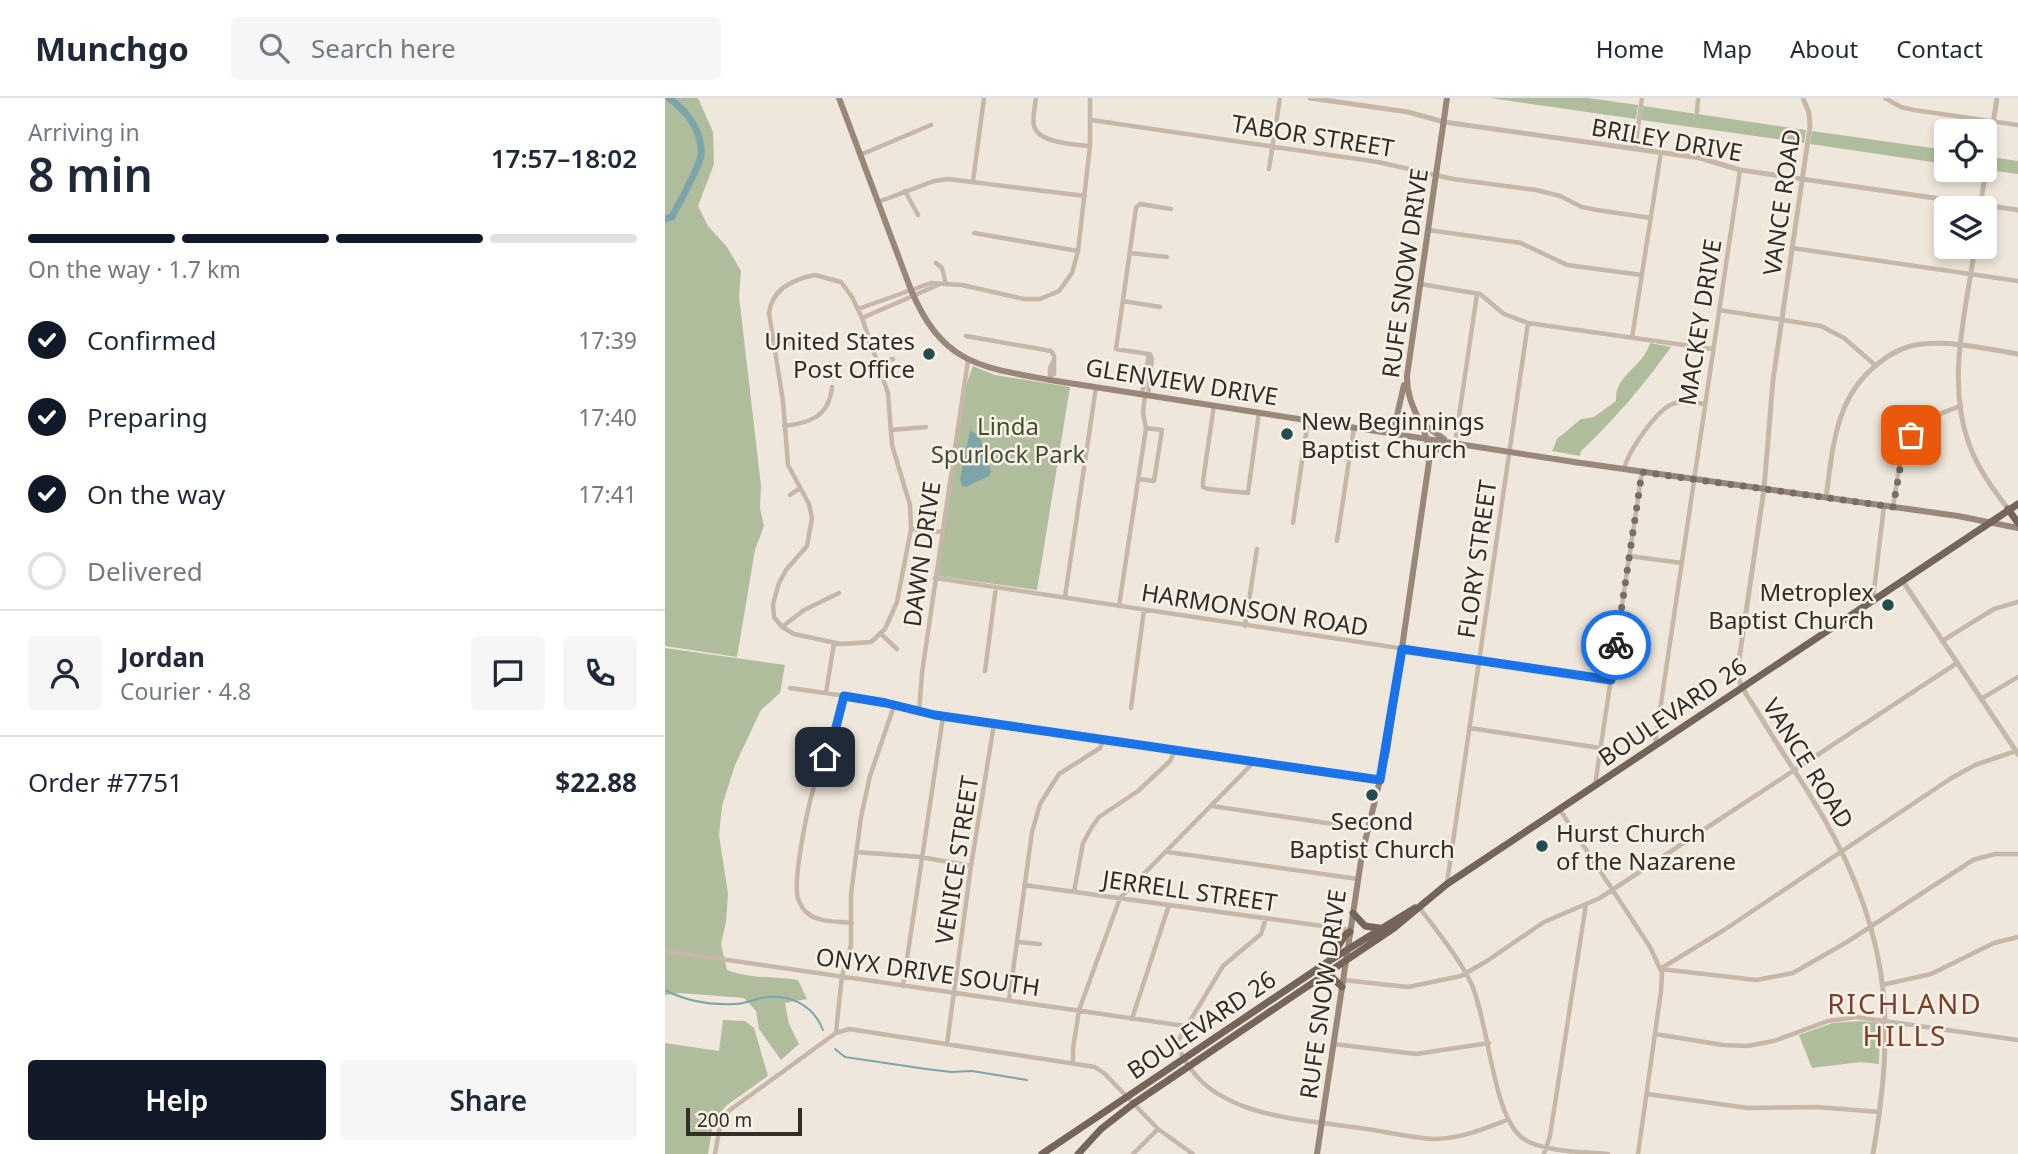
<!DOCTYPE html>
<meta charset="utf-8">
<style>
:root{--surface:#fff;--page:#f6f6f7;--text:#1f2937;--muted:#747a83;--line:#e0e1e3;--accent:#111827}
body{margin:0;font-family:"Noto Sans",sans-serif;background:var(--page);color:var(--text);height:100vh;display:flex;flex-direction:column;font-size:26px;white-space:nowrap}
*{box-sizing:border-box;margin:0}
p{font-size:23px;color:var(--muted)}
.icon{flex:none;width:38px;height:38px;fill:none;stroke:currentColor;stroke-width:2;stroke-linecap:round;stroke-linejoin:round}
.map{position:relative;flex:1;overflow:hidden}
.drawer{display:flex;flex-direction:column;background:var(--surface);width:665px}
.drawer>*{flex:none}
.fabs{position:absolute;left:1269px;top:21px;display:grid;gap:14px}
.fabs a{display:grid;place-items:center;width:63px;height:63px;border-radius:7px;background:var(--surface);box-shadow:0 4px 10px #0003;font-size:35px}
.scale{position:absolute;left:21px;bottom:18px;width:116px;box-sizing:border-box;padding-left:7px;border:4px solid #342c28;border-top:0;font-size:19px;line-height:24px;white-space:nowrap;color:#342c28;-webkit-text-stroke:5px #f7f1e7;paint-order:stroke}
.pin{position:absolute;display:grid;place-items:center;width:60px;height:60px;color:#fff;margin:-30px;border-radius:14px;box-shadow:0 4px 10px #0006}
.courier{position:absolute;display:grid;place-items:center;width:70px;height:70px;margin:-35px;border:5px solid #1a73e8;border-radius:50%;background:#fff;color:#222;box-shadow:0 2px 9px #0007}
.headline em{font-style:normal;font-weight:600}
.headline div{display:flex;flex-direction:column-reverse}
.headline{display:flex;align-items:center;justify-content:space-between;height:119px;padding:0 28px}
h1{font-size:46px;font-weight:600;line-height:52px}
.bar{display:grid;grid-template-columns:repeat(4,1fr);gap:10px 7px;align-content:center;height:84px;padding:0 28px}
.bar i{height:9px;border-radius:5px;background:var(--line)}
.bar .on{background:var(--accent)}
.bar p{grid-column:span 4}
.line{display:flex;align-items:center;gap:18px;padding:0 28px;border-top:2px solid var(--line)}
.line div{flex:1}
.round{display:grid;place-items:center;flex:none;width:74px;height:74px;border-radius:7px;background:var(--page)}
ol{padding:0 28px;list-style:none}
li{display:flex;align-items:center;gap:21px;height:77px}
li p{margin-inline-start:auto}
li .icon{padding:7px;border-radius:50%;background:var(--accent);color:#fff;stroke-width:4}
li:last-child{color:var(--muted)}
li i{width:38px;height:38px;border:4px solid var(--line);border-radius:50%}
.action{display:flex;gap:14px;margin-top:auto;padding:14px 28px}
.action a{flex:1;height:80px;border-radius:7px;background:var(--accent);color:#fff;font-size:28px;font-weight:600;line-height:80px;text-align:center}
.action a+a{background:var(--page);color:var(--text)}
header{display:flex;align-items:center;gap:42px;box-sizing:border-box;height:98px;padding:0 35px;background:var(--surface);border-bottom:2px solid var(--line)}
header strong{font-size:33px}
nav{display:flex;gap:38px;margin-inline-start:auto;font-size:24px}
.search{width:490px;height:63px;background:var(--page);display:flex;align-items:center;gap:18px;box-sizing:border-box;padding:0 24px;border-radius:7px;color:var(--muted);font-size:26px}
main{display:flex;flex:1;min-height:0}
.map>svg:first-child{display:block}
</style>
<header>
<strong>Munchgo</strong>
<div class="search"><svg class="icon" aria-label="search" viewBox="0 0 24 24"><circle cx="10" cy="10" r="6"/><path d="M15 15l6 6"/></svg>Search here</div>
<nav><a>Home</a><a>Map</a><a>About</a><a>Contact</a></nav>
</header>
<main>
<section class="drawer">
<div class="headline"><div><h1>8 min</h1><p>Arriving in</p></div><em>17:57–18:02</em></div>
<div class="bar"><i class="on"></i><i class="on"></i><i class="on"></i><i></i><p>On the way · 1.7 km</p></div>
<ol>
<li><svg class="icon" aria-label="check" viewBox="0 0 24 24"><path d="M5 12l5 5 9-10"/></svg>Confirmed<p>17:39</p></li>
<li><svg class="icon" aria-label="check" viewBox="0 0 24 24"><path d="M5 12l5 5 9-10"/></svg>Preparing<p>17:40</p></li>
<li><svg class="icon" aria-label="check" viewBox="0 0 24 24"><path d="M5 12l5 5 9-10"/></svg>On the way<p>17:41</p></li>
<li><i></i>Delivered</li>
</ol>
<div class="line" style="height:126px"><a class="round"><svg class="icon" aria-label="person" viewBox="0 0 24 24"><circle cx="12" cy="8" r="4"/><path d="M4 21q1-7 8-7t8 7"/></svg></a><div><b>Jordan</b><p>Courier · 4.8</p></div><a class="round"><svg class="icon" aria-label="chat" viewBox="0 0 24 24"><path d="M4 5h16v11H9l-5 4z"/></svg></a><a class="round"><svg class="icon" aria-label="phone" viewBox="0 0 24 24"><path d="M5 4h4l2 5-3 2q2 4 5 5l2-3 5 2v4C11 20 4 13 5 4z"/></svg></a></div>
<div class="line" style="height:91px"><div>Order #7751</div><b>$22.88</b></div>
<div class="action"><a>Help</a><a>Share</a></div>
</section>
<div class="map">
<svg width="1353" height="1056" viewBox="0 0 1353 1056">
<rect width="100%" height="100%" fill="#efe7db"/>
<path fill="#b0bd9d" d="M0 0H33L48 34 49 66 33 108 43 128 62 149 76 173 74 198 96 388 95 410 99 428 90 452 72 559 0 548Z
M825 0H923L973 7 971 21Z
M978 8 1141 32 1139 45 976 22Z
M1147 33 1281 52V66L1145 46Z
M1326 59 1353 63V76L1324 72Z
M985 245 1006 249C979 287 950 321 916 353L915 358 887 353 892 341 916 321 929 319 951 303C949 277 978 270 985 245Z
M308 268 330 277 405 289 372 492 273 478 296 301Z
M0 550 120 567 115 595 96 612 70 667 57 708 54 737 63 796 61 824 56 846 62 872C86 881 108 878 133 882L142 901 120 905 124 926 134 946 116 962 94 931 91 913 79 900 15 895 0 897Z
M58 922 80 923 89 930 103 978 62 1007 49 1021 43 1056H0V945L54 953Z
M1196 923 1217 925 1218 928 1215 931 1214 966 1196 964 1147 970 1134 937 1168 925Z"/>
<path fill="#7da5a9" d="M305 333 314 337 326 373 324 378 301 389 297 388 295 381Z"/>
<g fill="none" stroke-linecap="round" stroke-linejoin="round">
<path stroke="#7da5a9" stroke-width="2" d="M0 892C21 903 46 907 69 906 79 906 87 902 96 900 123 895 148 906 158 932
M170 951 180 959 261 971 286 974 307 973 362 982"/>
<path stroke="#7da5a9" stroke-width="7" d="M0 121 7 119C14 105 34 70 36 57 38 34 22 13 4 0"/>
<path stroke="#c6b7a8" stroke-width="4.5" d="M371 0C370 9 367 19 369 28 373 45 411 47 425 48
M1220 0 1236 9 1249 12 1353 27
M1032 14 1033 0
M426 22 713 64 788 81 871 92 895 98 917 109 932 112 986 120
M970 51 977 0
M195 57 266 27
M604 71 615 0
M308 83 319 0
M240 93 253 117
M213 104 269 83 283 81 420 98
M763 132 856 145 902 167 977 177
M309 135 413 153
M1127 150 1353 183
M465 155 502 159
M271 165 277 170 281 186
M150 177 176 184 187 199 197 220 223 295 227 347 245 407 246 431 232 504 220 531 206 544 176 546 129 536 117 529 109 519 108 506 114 485 121 472 142 448 147 420 144 406 123 367 118 303 104 215C107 191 129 181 150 177Z
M755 186 815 196 839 216 863 225 1047 251
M458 203 495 209
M193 211 266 185 297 187 359 201H375L394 193 407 175 413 153 425 48V0
M1054 212 1156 228 1179 240 1210 267
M197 220 273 187
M301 238 386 253 389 258V276L386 277
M967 240 996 54
M108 248 147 242
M484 256 451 251 471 110 475 106 506 111
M214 265 228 261
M385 277V270L389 262
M477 296 484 256
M483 297 487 261 485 256
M549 307 538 383V389L543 391 583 395 594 314
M119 328C146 325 164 318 167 289
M226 332 261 329
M790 345 812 196
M959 371C963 354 989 316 1005 307 1016 302 1028 304 1039 306
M474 381 489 383 497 332 481 330
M125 397 135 390
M1228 409C1238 349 1232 329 1296 308
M628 425 643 322
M246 431 277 434
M672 443 689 329
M964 458 1017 465
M270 480 946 582
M400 499 431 289
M1208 501 1219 408
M454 508 481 330 478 315 480 297
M580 528 592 451
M117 529 139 512 174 495
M216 536 232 551
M1277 543 1329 511 1353 504
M320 573 331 489
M125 590 209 602 269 617 715 682
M161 595 169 545
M179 598C173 630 159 658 149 689 142 711 130 773 132 795 132 801 136 809 141 814 153 825 171 823 187 825
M1316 601 1353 579
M466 610 479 512
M254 614 257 575 303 262
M805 630 935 650
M990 646 1075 72
M930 687 977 374
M547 708 702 731
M895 712 985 849 997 875 996 893 973 1056
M191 754 256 759 306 768
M503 754 693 781
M782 785 863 225
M359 787 686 832
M409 794 418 745 427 729 434 719 473 693 505 663 511 651
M754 809C771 832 794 860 806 885 824 925 827 1012 855 1038 872 1054 920 1054 943 1056
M601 820 596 836 558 868 513 943C513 951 516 955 520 962 552 1020 637 1021 695 1030 719 1033 745 1040 769 1041 795 1041 819 1031 842 1022
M353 844 375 846
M0 853 520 928
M995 871 1059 832 1285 681 1310 667 1351 653
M996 871 1091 882 1128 875 1182 844 1308 762 1330 756H1353
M678 882 743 889 796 878 822 863 879 824 935 800 1292 565
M1217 887 1266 876 1329 845 1353 839
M238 888 278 619
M344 902 367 734 375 706 394 676 435 650 439 641
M467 921 504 807
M171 934 177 878 186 847V796L196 719 205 678 229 608
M990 936 1058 947 1082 948 1109 943 1163 923 1191 919 1353 942
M282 946 306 768 329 626
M669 946 751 956 824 945
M408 965V951L414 912 455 800 590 663
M982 996 1083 1010 1151 1009 1215 1014
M50 1056 56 1022 65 1012 171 935 184 931 430 969 440 976 493 1031 528 1056
M468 1056 493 1031
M879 1056 885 1038 921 806"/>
<path stroke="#c6b7a8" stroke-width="5" d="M645 0 743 14 779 24 1035 60 1075 72 1353 112
M1138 0 1144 15 1145 28 1108 282 1099 391 1072 576C1075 589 1085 602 1092 613 1108 640 1126 667 1143 694 1178 749 1206 811 1216 876 1225 935 1218 997 1208 1056
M1315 110 1332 0
M1310 149C1301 213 1281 283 1304 346 1313 371 1328 391 1343 411
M1161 400C1168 349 1170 298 1214 265 1227 254 1240 248 1257 246 1289 243 1322 251 1353 256
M1237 482 1353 656"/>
<path stroke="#99877a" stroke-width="6" d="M174 0 246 192C277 265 313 269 385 282L909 364 1293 418 1353 430
M754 323 779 341
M721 334 730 326 739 287
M766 357 775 349 790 347
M652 1056 697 756 722 653 764 364C768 333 741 313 742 278L782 0"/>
<path stroke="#74645a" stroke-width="7" d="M1343 411 1353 425
M688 815 700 828 714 830
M664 863 681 836 685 834
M657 878 668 880 677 889
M377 1056 664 863 750 810
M413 1056 436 1031 468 1006 729 830 782 786 1353 406"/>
</g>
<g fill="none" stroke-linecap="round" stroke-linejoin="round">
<path stroke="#756d67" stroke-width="7" stroke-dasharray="0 12.6" d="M951 547 977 374 1228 409 1239 349 1246 337"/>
<path stroke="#1a73e8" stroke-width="9" d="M160 659 170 633 179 598 221 605 270 617 715 682 737 551 946 582 951 547"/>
</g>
<g fill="#214c51" stroke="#f7f1e7" stroke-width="2.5">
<circle cx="264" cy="256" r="7"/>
<circle cx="622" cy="336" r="7"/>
<circle cx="1223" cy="507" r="7"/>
<circle cx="707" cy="697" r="7"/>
<circle cx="877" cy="748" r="7"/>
</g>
<g text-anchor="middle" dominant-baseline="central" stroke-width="5" stroke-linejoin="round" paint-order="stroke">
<g font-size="24" fill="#342c28" stroke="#f7f1e7">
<text transform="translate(648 37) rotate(9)">TABOR STREET</text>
<text transform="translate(1002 41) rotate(10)">BRILEY DRIVE</text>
<text transform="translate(1116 104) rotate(-82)">VANCE ROAD</text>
<text transform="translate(739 175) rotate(-82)">RUFE SNOW DRIVE</text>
<text transform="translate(1034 224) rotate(-81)">MACKEY DRIVE</text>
<text transform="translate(517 283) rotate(9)">GLENVIEW DRIVE</text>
<text transform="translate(256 456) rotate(-82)">DAWN DRIVE</text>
<text transform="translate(811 461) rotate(-82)">FLORY STREET</text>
<text transform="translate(590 511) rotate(9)">HARMONSON ROAD</text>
<text transform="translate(1007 613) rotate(-34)">BOULEVARD 26</text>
<text transform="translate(1144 665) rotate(58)">VANCE ROAD</text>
<text transform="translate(291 762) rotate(-81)">VENICE STREET</text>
<text transform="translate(525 792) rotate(8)">JERRELL STREET</text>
<text transform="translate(263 873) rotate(8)">ONYX DRIVE SOUTH</text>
<text transform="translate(657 896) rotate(-82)">RUFE SNOW DRIVE</text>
<text transform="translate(536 926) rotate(-34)">BOULEVARD 26</text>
</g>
<g font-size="24" fill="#342c28" stroke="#f7f1e7" text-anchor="end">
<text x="250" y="242">United States<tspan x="250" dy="28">Post Office</tspan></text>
<text x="636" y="322" text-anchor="start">New Beginnings<tspan x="636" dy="28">Baptist Church</tspan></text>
<text x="1209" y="493">Metroplex<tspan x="1209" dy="28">Baptist Church</tspan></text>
<text x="707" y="722" text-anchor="middle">Second<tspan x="707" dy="28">Baptist Church</tspan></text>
<text x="891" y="734" text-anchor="start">Hurst Church<tspan x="891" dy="28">of the Nazarene</tspan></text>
</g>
<g font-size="24" fill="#424f2e" stroke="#f7f1e7">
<text x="343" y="327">Linda<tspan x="343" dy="28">Spurlock Park</tspan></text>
</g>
<g font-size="28" letter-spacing="2" fill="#7b4029" stroke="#f7f1e7">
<text x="1240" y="905">RICHLAND<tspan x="1240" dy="32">HILLS</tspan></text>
</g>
</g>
</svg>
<div class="fabs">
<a><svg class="icon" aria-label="locate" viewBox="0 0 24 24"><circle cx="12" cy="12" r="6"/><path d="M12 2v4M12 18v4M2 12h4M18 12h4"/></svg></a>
<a><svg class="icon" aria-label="layers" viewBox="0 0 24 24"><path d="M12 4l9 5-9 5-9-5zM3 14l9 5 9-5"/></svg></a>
</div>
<div class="scale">200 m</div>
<div class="pin" style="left:1246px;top:337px;background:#ea580c"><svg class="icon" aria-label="bag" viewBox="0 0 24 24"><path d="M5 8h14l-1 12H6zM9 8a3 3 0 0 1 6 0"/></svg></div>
<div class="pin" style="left:160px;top:659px;background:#1f2937"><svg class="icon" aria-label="home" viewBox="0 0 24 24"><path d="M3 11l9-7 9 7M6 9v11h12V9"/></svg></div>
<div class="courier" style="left:951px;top:547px"><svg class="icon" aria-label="bike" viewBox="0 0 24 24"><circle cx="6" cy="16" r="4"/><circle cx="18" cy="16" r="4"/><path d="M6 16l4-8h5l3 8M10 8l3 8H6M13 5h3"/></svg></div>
</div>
</main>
